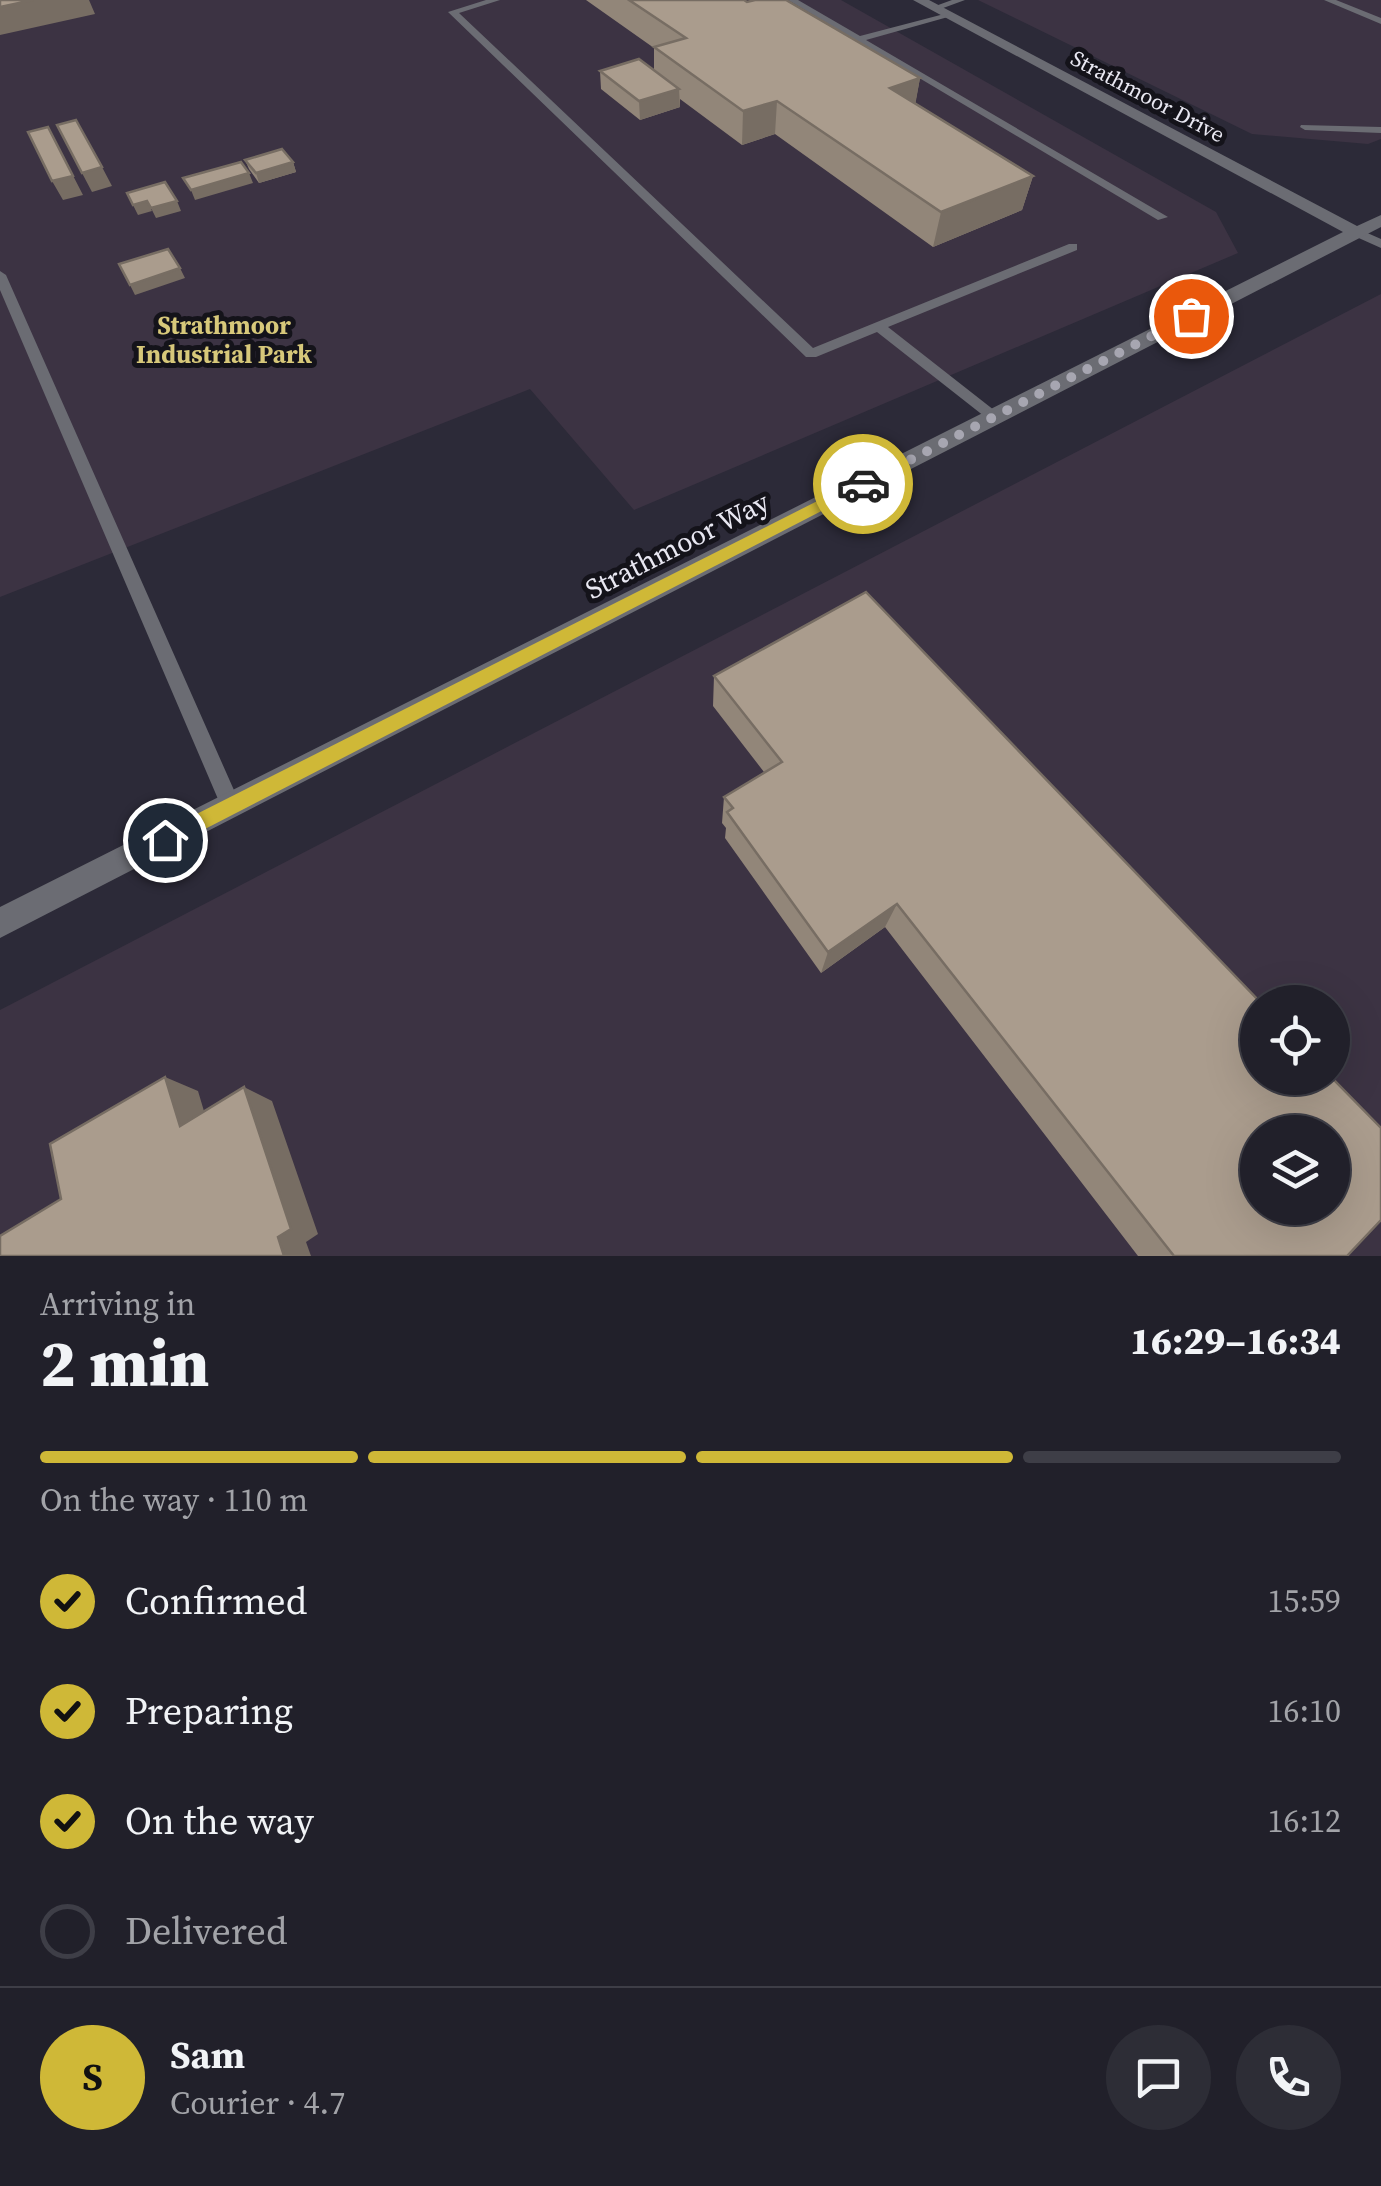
<!DOCTYPE html>
<meta charset="utf-8">
<style>
:root{--surface:#21202a;--page:#2d2d36;--text:#f1f3f6;--muted:#a2a3a8;--line:#3e3e47;--accent:#cfb837}
body{margin:0;font-family:"Source Serif 4",serif;background:var(--page);color:var(--text);height:100vh;display:flex;flex-direction:column;font-size:38px;white-space:nowrap}
*{box-sizing:border-box;margin:0}
p{font-size:32px;color:var(--muted)}
.icon{flex:none;width:55px;height:55px;fill:none;stroke:currentColor;stroke-width:2;stroke-linecap:round;stroke-linejoin:round}
.map{position:relative;height:1256px;overflow:hidden}
.side{display:flex;flex-direction:column;background:var(--surface);flex:1}
.side>*{flex:none}
.fabs{position:absolute;left:1240px;top:985px;display:grid;gap:20px}
.fabs a{display:grid;place-items:center;width:110px;height:110px;border-radius:50%;background:var(--surface);box-shadow:0 10px 40px #0002,0 0 0 2px var(--line);font-size:50px}
.pin{position:absolute;display:grid;place-items:center;width:85px;height:85px;color:#fff;margin:-42px;border:5px solid #fff;border-radius:50%;box-shadow:0 2px 10px #0007}
.courier{position:absolute;display:grid;place-items:center;width:100px;height:100px;margin:-50px;border:8px solid #cfb837;border-radius:50%;background:#fff;color:#222;box-shadow:0 2px 12px #0007}
.headline em{font-style:normal;font-weight:800}
.headline div{display:flex;flex-direction:column-reverse}
.headline{display:flex;align-items:center;justify-content:space-between;height:170px;padding:0 40px}
h1{font-size:65px;font-weight:800;line-height:75px}
.bar{display:grid;grid-template-columns:repeat(4,1fr);gap:15px 10px;align-content:center;height:120px;padding:0 40px}
.bar i{height:12px;border-radius:8px;background:var(--line)}
.bar .active{background:var(--accent)}
.bar p{grid-column:span 4}
.line{display:flex;align-items:center;gap:25px;padding:0 40px;border-top:2px solid var(--line)}
.line div{flex:1}
.round{display:grid;place-items:center;flex:none;width:105px;height:105px;border-radius:52px;background:var(--page)}
ol{padding:0 40px;list-style:none}
li{display:flex;align-items:center;gap:30px;height:110px}
li p{margin-inline-start:auto}
li .icon{padding:10px;border-radius:50%;background:var(--accent);color:#111;stroke-width:4}
li:last-child{color:var(--muted)}
li i{width:55px;height:55px;border:5px solid var(--line);border-radius:50%}
.map>svg:first-child{display:block}
</style>
<div class="map">
<svg width="1381" height="1256" viewBox="0 0 1381 1256">
<rect width="100%" height="100%" fill="#2c2a38"/>
<path fill="#3c3343" fill-rule="evenodd" d="M0 0H841L1216 212 1238 253 634 510 530 389 0 597Z
M978 0H1381V139L1368 144 1252 134Z
M1381 294V1256H0V1010ZM1258 1002H1332V1078H1258ZM1258 1132H1332V1208H1258Z"/>
<g fill="none" stroke-linecap="round" stroke-linejoin="round">
<path fill="#6b6c73" fill-rule="evenodd" d="M486 0H500L459 13 813 348 1069 244H1077V250L888 327 999 414V420H989L877 332 816 357H806L448 12Z
M788 0H798L860 36 948 13V17L866 40 1168 217 1158 220Z
M952 0H965L935 11 930 8Z
M1324 0H1336L1381 18V24Z
M1301 125 1381 127V133L1305 130 1300 127Z
M1356 228 1381 239V248L1352 235V229Z
M0 271 6 275 241 806 238 812 231 815 224 812 221 806 0 290Z"/>
<path fill="#6b6c73" fill-rule="evenodd" d="M913 0H929L1357 226 1381 215V227L0 938V907L1343 232Z"/>
</g>
<path fill="#928679" d="M586 0H744L920 78 915 104 1033 176 1022 210 933 247 775 134 742 145 680 99V107L640 120 601 89 600 71 654 70V48Z
M245 160 293 162 296 172 259 183 249 169Z
M714 676 1347 1256H1138L885 927 821 973 725 838 726 828 722 823 724 797 764 772 713 706Z"/>
<path fill="#776d63" d="M33 0H89L95 14 0 35V7Z
M920 78 914 112 890 88Z
M679 89 680 107 640 120 639 101Z
M777 101 775 134 742 145 743 111Z
M48 127 83 195 63 200 52 181Z
M293 162 296 172 259 183 256 173Z
M102 167 112 186 92 192 82 173Z
M249 173 253 183 195 200 191 190Z
M1033 176 1022 210 933 247 941 212Z
M147 201 152 211 138 215 133 205Z
M177 201 181 211 156 218 151 208Z
M180 268 185 278 135 295 130 285Z
M897 904 885 927 821 973 828 952Z
M165 1077 198 1091 212 1138 180 1126Z
M244 1087 272 1101 318 1234 306 1242 311 1256H284L278 1237Z"/>
<path fill="#aa9c8d" stroke="#776d63" stroke-width="2.5" fill-rule="evenodd" d="M0 0H33L0 7Z
M629 0H744L747 2 755 0H786L920 78 890 88 1033 176 941 212 777 101 743 111 654 47 686 38Z
M639 59 679 89 639 101 600 71Z
M76 120 102 167 82 173 57 125Z
M48 127 73 176 52 181 28 132Z
M282 149 293 162 256 173 245 160Z
M241 162 249 173 191 190 183 178Z
M165 182 177 201 151 208 147 201 133 205 127 193Z
M168 249 180 268 130 285 119 264Z
M866 592 1260 1002H1258V1078H1332L1381 1128V1220L1347 1256H1174L897 904 828 952 727 812 733 808 724 797 782 762 714 676ZM1258 1132H1332V1208H1258Z
M165 1077 180 1126 244 1087 291 1229 278 1237 284 1256H0V1236L61 1199 50 1144Z"/>
<path fill="#cfb837" d="M863 478 868 480V487L172 846H159V833Z"/>
<g fill="none" stroke-linecap="round" stroke-linejoin="round">
<path stroke="#a7a6b1" stroke-width="10" stroke-dasharray="0 18" d="M863 484 1191 316"/>
</g>
<g text-anchor="middle" dominant-baseline="central" stroke-width="10" stroke-linejoin="round" paint-order="stroke">
<g font-size="22" fill="#e9e8f2" stroke="#14131a">
<text transform="translate(1148 96) rotate(28)">Strathmoor Drive</text>
</g>
<g font-size="25" font-weight="bold" fill="#d7c87a" stroke="#14131a">
<text x="224" y="325">Strathmoor<tspan x="224" dy="29">Industrial Park</tspan></text>
</g>
<g font-size="28" fill="#e9e8f2" stroke="#14131a">
<text transform="translate(677 545) rotate(-27)">Strathmoor Way</text>
</g>
</g>
</svg>
<div class="fabs">
<a><svg class="icon" aria-label="locate" viewBox="0 0 24 24"><circle cx="12" cy="12" r="6"/><path d="M12 2v4M12 18v4M2 12h4M18 12h4"/></svg></a>
<a><svg class="icon" aria-label="layers" viewBox="0 0 24 24"><path d="M12 4l9 5-9 5-9-5zM3 14l9 5 9-5"/></svg></a>
</div>
<div class="pin" style="left:1191px;top:316px;background:#ea580c"><svg class="icon" aria-label="bag" viewBox="0 0 24 24"><path d="M5 8h14l-1 12H6zM9 8a3 3 0 0 1 6 0"/></svg></div>
<div class="pin" style="left:165px;top:840px;background:#1f2937"><svg class="icon" aria-label="home" viewBox="0 0 24 24"><path d="M3 11l9-7 9 7M6 9v11h12V9"/></svg></div>
<div class="courier" style="left:863px;top:484px"><svg class="icon" aria-label="car" viewBox="0 0 24 24"><path d="M5 17H2v-5l4-1 3-4h7l3 4 3 1v5h-3M9 17h6M6 11h13"/><circle cx="7" cy="17" r="2"/><circle cx="17" cy="17" r="2"/></svg></div>
</div>
<section class="side">
<div class="headline"><div><h1>2 min</h1><p>Arriving in</p></div><em>16:29–16:34</em></div>
<div class="bar"><i class="active"></i><i class="active"></i><i class="active"></i><i></i><p>On the way · 110 m</p></div>
<ol>
<li><svg class="icon" aria-label="check" viewBox="0 0 24 24"><path d="M5 12l5 5 9-10"/></svg>Confirmed<p>15:59</p></li>
<li><svg class="icon" aria-label="check" viewBox="0 0 24 24"><path d="M5 12l5 5 9-10"/></svg>Preparing<p>16:10</p></li>
<li><svg class="icon" aria-label="check" viewBox="0 0 24 24"><path d="M5 12l5 5 9-10"/></svg>On the way<p>16:12</p></li>
<li><i></i>Delivered</li>
</ol>
<div class="line" style="height:180px"><b class="round" style="background:var(--accent);color:#111">S</b><div><b>Sam</b><p>Courier · 4.7</p></div><a class="round"><svg class="icon" aria-label="chat" viewBox="0 0 24 24"><path d="M4 5h16v11H9l-5 4z"/></svg></a><a class="round"><svg class="icon" aria-label="phone" viewBox="0 0 24 24"><path d="M5 4h4l2 5-3 2q2 4 5 5l2-3 5 2v4C11 20 4 13 5 4z"/></svg></a></div>
</section>
